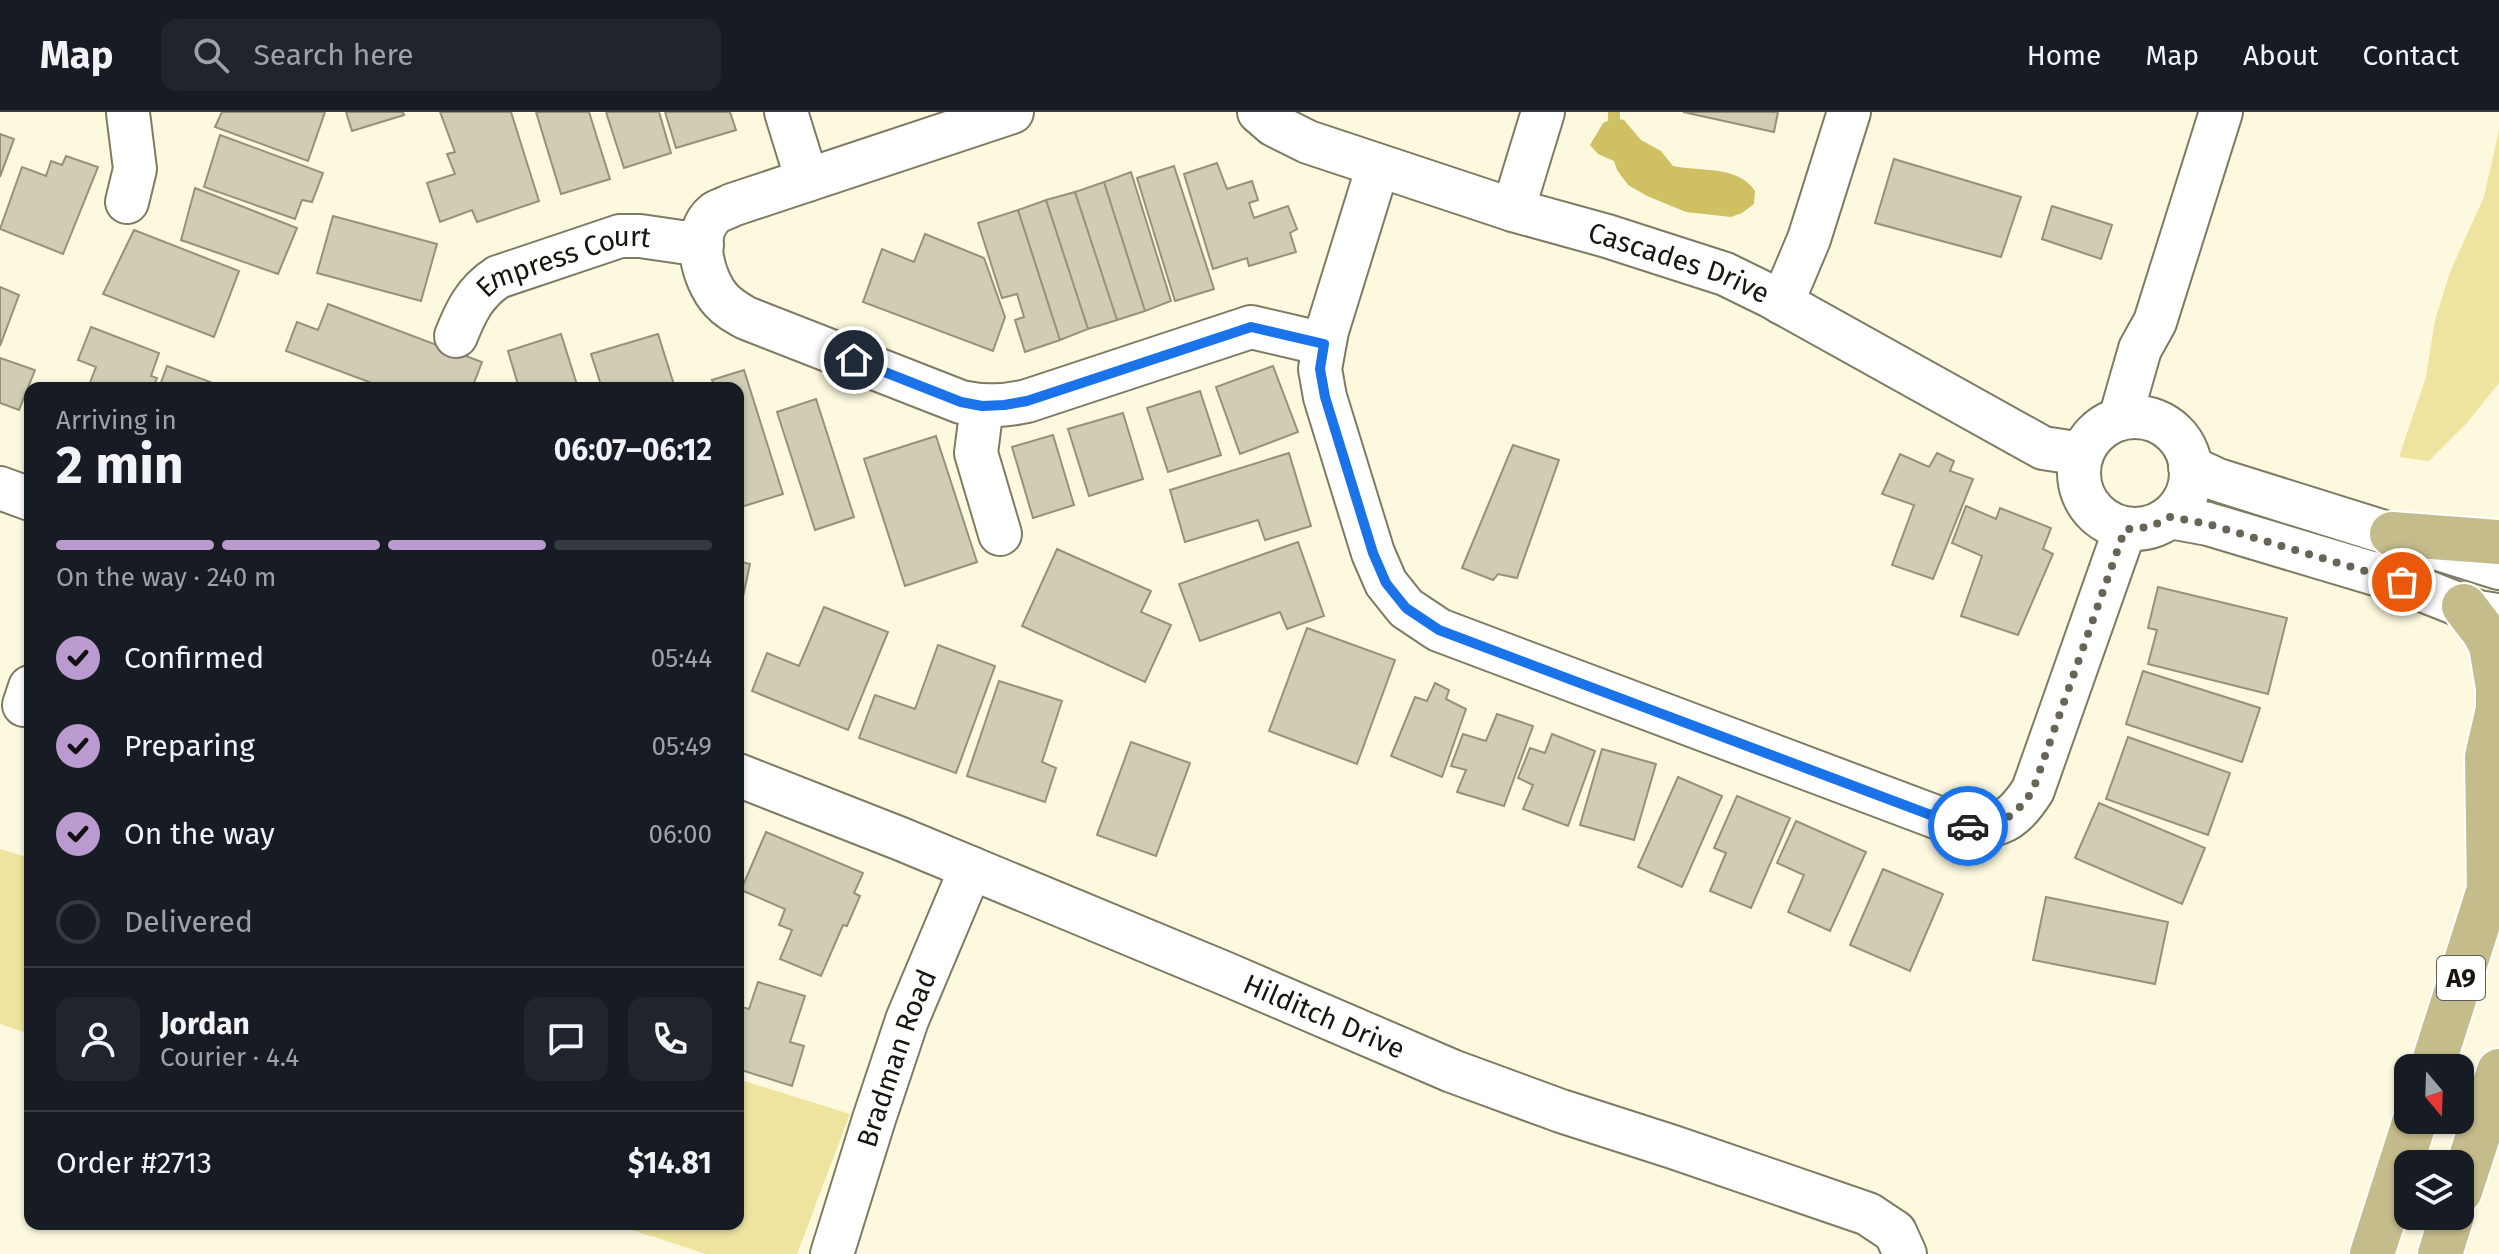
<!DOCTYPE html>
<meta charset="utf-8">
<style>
:root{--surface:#171b24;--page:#20242c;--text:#f1f3f6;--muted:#9ea1a6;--line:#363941;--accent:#bb9ad0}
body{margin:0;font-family:"Fira Sans",sans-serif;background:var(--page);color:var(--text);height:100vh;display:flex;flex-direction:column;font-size:30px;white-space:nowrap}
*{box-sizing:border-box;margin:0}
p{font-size:26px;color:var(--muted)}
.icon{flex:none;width:44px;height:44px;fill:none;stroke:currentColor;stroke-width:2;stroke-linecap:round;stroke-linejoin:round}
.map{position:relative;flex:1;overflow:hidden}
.sheet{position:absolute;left:24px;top:270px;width:720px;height:848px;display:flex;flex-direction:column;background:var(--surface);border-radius:16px;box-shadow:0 2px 6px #0004}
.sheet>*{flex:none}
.needle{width:52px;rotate:161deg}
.fabs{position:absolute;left:2394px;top:942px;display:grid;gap:16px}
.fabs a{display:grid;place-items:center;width:80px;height:80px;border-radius:16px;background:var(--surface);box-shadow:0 2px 6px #0004;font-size:40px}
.pin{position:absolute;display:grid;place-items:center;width:68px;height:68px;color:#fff;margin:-34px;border:4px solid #fff;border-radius:50%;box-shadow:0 2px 8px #0007}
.courier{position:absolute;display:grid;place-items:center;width:80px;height:80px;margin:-40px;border:6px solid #1a73e8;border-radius:50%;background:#fff;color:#222;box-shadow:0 2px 10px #0007}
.head em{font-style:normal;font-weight:700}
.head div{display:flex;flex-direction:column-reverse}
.head{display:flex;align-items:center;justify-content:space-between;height:136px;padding:0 32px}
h1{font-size:52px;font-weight:700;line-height:60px}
.bar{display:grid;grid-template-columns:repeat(4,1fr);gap:12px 8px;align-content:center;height:96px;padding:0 32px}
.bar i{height:10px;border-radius:6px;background:var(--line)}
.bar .active{background:var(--accent)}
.bar p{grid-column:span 4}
.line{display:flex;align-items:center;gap:20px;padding:0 32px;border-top:2px solid var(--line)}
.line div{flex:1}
.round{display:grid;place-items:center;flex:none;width:84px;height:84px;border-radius:16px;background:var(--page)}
ol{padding:0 32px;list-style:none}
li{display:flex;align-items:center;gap:24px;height:88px}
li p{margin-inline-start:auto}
li .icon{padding:8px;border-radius:50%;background:var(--accent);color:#111;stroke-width:4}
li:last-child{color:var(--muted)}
li i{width:44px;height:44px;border:4px solid var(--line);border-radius:50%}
header{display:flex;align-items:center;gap:48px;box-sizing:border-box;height:112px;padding:0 40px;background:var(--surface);border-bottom:2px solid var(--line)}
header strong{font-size:38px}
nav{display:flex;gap:44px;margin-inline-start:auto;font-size:28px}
.search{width:560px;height:72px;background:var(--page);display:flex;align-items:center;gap:20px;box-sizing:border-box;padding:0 28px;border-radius:16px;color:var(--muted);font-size:30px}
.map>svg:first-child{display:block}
</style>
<header>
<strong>Map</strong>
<div class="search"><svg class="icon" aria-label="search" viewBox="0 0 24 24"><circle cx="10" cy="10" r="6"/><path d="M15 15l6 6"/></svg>Search here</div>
<nav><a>Home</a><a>Map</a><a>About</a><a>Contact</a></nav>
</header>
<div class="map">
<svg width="2499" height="1142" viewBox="0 0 2499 1142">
<rect width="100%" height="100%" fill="#fcf9df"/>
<path fill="#eee4a0" d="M2499 18V271L2466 312 2429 349 2399 345 2426 265 2435 208 2450 160 2484 85Z
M0 737 30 746V922L0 912Z
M738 967 850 1002 797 1142H706L614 1112H738Z"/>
<path fill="#cfc163" d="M1614 6 1624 8 1641 28 1661 39 1673 54C1701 60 1738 53 1755 79L1754 92 1742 101 1731 105 1686 100 1647 84 1628 73 1617 58 1614 49 1598 42 1590 33 1603 11Z"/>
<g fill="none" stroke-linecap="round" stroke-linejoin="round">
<path stroke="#cfc163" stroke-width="12" d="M1614 6V0"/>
</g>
<path fill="#d0cdb4" stroke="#95927b" stroke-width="2" d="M222 0H325L308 49 215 15Z
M346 0H403L404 3 352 19Z
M440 0H511L539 89 477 110 472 98 440 110 427 71 455 62 447 42 455 40Z
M536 0H589L610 67 561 82Z
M606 0H659L671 41 624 56Z
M665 0H730L736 18 676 36Z
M1683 0H1778L1774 20Z
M0 22 14 27 0 65Z
M220 23 323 61 312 90 302 88 295 107 204 75Z
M66 44 98 55 63 142 0 117 22 55 46 64 51 49 62 53Z
M1894 47 2021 85 2001 145 1875 111Z
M1217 51 1227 77 1252 69 1258 88 1249 91 1254 106 1288 94 1297 117 1290 121 1296 140 1249 154 1247 146 1213 157 1184 62Z
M1174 54 1214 177 1175 189 1137 66Z
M1131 60 1171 189 1145 199 1104 70Z
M1104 70 1145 199 1117 208 1075 80Z
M195 76 297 116 278 162 181 128Z
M1075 80 1117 208 1088 217 1046 88Z
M1046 88 1088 217 1060 228 1018 98Z
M2052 94 2112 113 2101 147 2042 127Z
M1018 98 1060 228 1025 240 1015 208 1024 205 1017 182 1002 186 978 111Z
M333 104 437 132 421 189 317 161Z
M134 118 239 159 214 225 103 182Z
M925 122 984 146 1005 205 993 239 863 190 882 137 914 150Z
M0 175 19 183 0 234Z
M328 192 482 250 472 276H385L286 239 297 210 318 218Z
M91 215 159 241 151 264 157 266 153 276H88L96 255 78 248Z
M561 222 578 276H519L508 239Z
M658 222 675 276H602L591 242Z
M0 246 35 258 19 298 0 291Z
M167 254 213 271 211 276H159Z
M1273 254 1298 320 1240 342 1216 275Z
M744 258 783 382 738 396V276H715L712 268Z
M1200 279 1221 343 1168 360 1147 296Z
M816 287 854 405 815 418 777 300Z
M1123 301 1143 367 1089 384 1068 317Z
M1053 323 1074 393 1033 406 1012 335Z
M936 324 977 450 905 474 864 347Z
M1513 333 1559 348 1517 466 1498 462 1493 468 1462 456Z
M1289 341 1311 414 1265 428 1258 408 1185 430 1170 378Z
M1937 341 1954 349 1950 359 1973 367 1933 467 1892 453 1914 393 1882 382 1900 342 1929 355Z
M1966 394 1996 407 2000 396 2051 416 2043 437 2053 442 2018 523 1961 504 1982 444 1952 431Z
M1298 430 1324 504 1287 517 1280 500 1200 529 1179 472Z
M1057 437 1151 479 1141 500 1171 513 1145 570 1022 514Z
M738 449 750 452 738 508Z
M2158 475 2287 506 2268 582 2148 552 2157 518 2148 516Z
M824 495 888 520 848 618 752 579 767 541 799 554Z
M1307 516 1395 548 1357 652 1269 619Z
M938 533 995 554 956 661 859 626 875 583 915 597Z
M2143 559 2260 596 2242 650 2126 612Z
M999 569 1062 589 1042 650 1056 656 1045 690 967 664Z
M1435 571 1449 578 1446 587 1466 597 1442 665 1391 644 1415 585 1427 589Z
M1497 602 1533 614 1504 694 1457 680 1466 658 1451 654 1463 622 1486 629Z
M1552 622 1595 639 1568 714 1523 697 1533 673 1518 666 1530 636 1545 641Z
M2128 625 2230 661 2208 723 2106 687Z
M1131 630 1190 651 1156 744 1097 723Z
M1602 637 1656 652 1634 728 1580 713Z
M1678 665 1722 684 1682 775 1638 755Z
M1737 684 1790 706 1751 796 1710 779 1726 741 1714 736Z
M2099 691 2205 736 2182 792 2075 746Z
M1796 709 1866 740 1830 819 1788 800 1804 763 1777 751Z
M766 720 863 761 854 781 860 784 847 814 843 813 821 864 780 847 792 818 779 813 785 797 741 778Z
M1883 757 1943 782 1910 859 1850 833Z
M2046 785 2168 810 2155 872 2033 848Z
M758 870 805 884 790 930 804 934 792 974 738 957V894L749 897Z"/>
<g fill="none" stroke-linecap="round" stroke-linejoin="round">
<g stroke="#7e7b64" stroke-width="46">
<g id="minor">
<path d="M786 0 807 68"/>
<path d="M1012 0 732 93C727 96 719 98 715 101 690 121 703 168 721 188 728 196 737 201 746 206L961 290C985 295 1004 294 1027 289L1251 215 1324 232"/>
<path id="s1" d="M1259 0 1274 13 1308 30 1513 98 1607 124 1725 162 1770 184 2043 336 2082 342"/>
<path d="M1378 54 1327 219 1320 257 1325 285 1373 441 1386 471 1406 496 1439 518 1952 711C1994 718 2010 714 2033 678L2125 417"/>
<path d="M127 90 135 57 128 1"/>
<path d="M1513 98 1543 0"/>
<path d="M1782 191 1809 127 1849 0"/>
<path id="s2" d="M456 224C466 199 475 180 498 165L620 124H640L702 133"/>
<path d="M982 294 976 341 1000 422"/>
<circle cx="2135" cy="361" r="56"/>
<path d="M2120 307 2140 237 2155 210 2221 0"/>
<path d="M2190 355 2218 368 2499 456"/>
<path d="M0 376 30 387"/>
<path d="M2170 405 2208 412 2402 470 2478 500 2498 503"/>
<path d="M24 593 30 575"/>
<path id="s3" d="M738 663 901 727 1224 861 1452 959 1561 999 1673 1035 1868 1102 1895 1120 1905 1142"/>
<path id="s4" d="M832 1142 874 1007 907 908 971 756"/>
</g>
</g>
<g stroke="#fff" stroke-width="48">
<path id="major" d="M2392 422 2499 430
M2464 494 2484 520 2491 534 2498 576V597L2487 645 2489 777
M2432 956 2498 749
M2460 1079 2499 959
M2372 1142 2415 1008
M2440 1142 2452 1104"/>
</g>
<use href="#minor" stroke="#fff" stroke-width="42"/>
<use href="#major" stroke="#c4bc8b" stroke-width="44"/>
</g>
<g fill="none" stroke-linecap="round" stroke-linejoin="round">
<path stroke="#686557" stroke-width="8" stroke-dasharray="0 14.4" d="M1968 714C1998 719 2018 701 2033 678L2125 417C2143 417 2155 414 2170 405L2208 412 2402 470"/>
<path stroke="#1a73e8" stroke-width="10" d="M854 248 961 290 982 294 1004 293 1027 289 1251 215 1324 232 1320 257 1325 285 1373 441 1386 471 1406 496 1439 518 1952 711 1968 714"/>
</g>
<g text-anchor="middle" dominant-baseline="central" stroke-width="8" stroke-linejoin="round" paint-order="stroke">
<rect fill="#fff" stroke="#5d5c56" stroke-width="2" x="2437" y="844" width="48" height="44" rx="6"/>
<g font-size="26" font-weight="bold" fill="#18160e">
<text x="2461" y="866">A9</text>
</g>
<g font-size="28" fill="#18160e" stroke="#fff">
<text stroke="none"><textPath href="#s1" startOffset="448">Cascades Drive</textPath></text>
<text stroke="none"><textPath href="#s2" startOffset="142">Empress Court</textPath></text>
<text stroke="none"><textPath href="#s3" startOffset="634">Hilditch Drive</textPath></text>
<text stroke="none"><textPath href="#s4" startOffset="206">Bradman Road</textPath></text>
</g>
</g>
</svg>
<div class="fabs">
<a><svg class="needle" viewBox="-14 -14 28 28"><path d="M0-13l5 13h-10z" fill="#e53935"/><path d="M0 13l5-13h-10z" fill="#9ea1a6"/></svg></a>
<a><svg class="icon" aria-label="layers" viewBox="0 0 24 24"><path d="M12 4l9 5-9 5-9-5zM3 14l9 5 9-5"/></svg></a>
</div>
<div class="pin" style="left:2402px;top:470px;background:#ea580c"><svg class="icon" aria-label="bag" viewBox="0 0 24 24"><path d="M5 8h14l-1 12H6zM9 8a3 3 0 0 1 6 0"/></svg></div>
<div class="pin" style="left:854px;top:248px;background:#1f2937"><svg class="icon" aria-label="home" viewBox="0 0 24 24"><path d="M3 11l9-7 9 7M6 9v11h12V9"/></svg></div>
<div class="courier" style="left:1968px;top:714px"><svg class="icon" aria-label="car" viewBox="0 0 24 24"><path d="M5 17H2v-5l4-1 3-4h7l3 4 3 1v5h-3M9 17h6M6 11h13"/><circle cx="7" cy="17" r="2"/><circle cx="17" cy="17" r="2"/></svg></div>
<section class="sheet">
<div class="head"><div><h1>2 min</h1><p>Arriving in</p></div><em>06:07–06:12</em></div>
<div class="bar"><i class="active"></i><i class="active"></i><i class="active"></i><i></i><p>On the way · 240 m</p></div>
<ol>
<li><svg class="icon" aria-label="check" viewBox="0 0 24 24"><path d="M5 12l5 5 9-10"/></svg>Confirmed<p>05:44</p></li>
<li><svg class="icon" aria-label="check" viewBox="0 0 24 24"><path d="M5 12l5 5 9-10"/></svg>Preparing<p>05:49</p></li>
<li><svg class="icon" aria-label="check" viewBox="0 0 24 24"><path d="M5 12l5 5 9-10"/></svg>On the way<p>06:00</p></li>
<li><i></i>Delivered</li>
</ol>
<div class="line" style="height:144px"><a class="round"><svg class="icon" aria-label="person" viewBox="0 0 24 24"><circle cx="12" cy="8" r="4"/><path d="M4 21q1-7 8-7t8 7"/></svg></a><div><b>Jordan</b><p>Courier · 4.4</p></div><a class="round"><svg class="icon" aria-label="chat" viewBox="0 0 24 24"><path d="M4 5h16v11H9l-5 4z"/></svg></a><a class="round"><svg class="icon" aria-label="phone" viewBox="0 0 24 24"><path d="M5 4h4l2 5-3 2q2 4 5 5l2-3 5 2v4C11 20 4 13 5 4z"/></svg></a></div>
<div class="line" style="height:104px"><div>Order #2713</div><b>$14.81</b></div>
</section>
</div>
